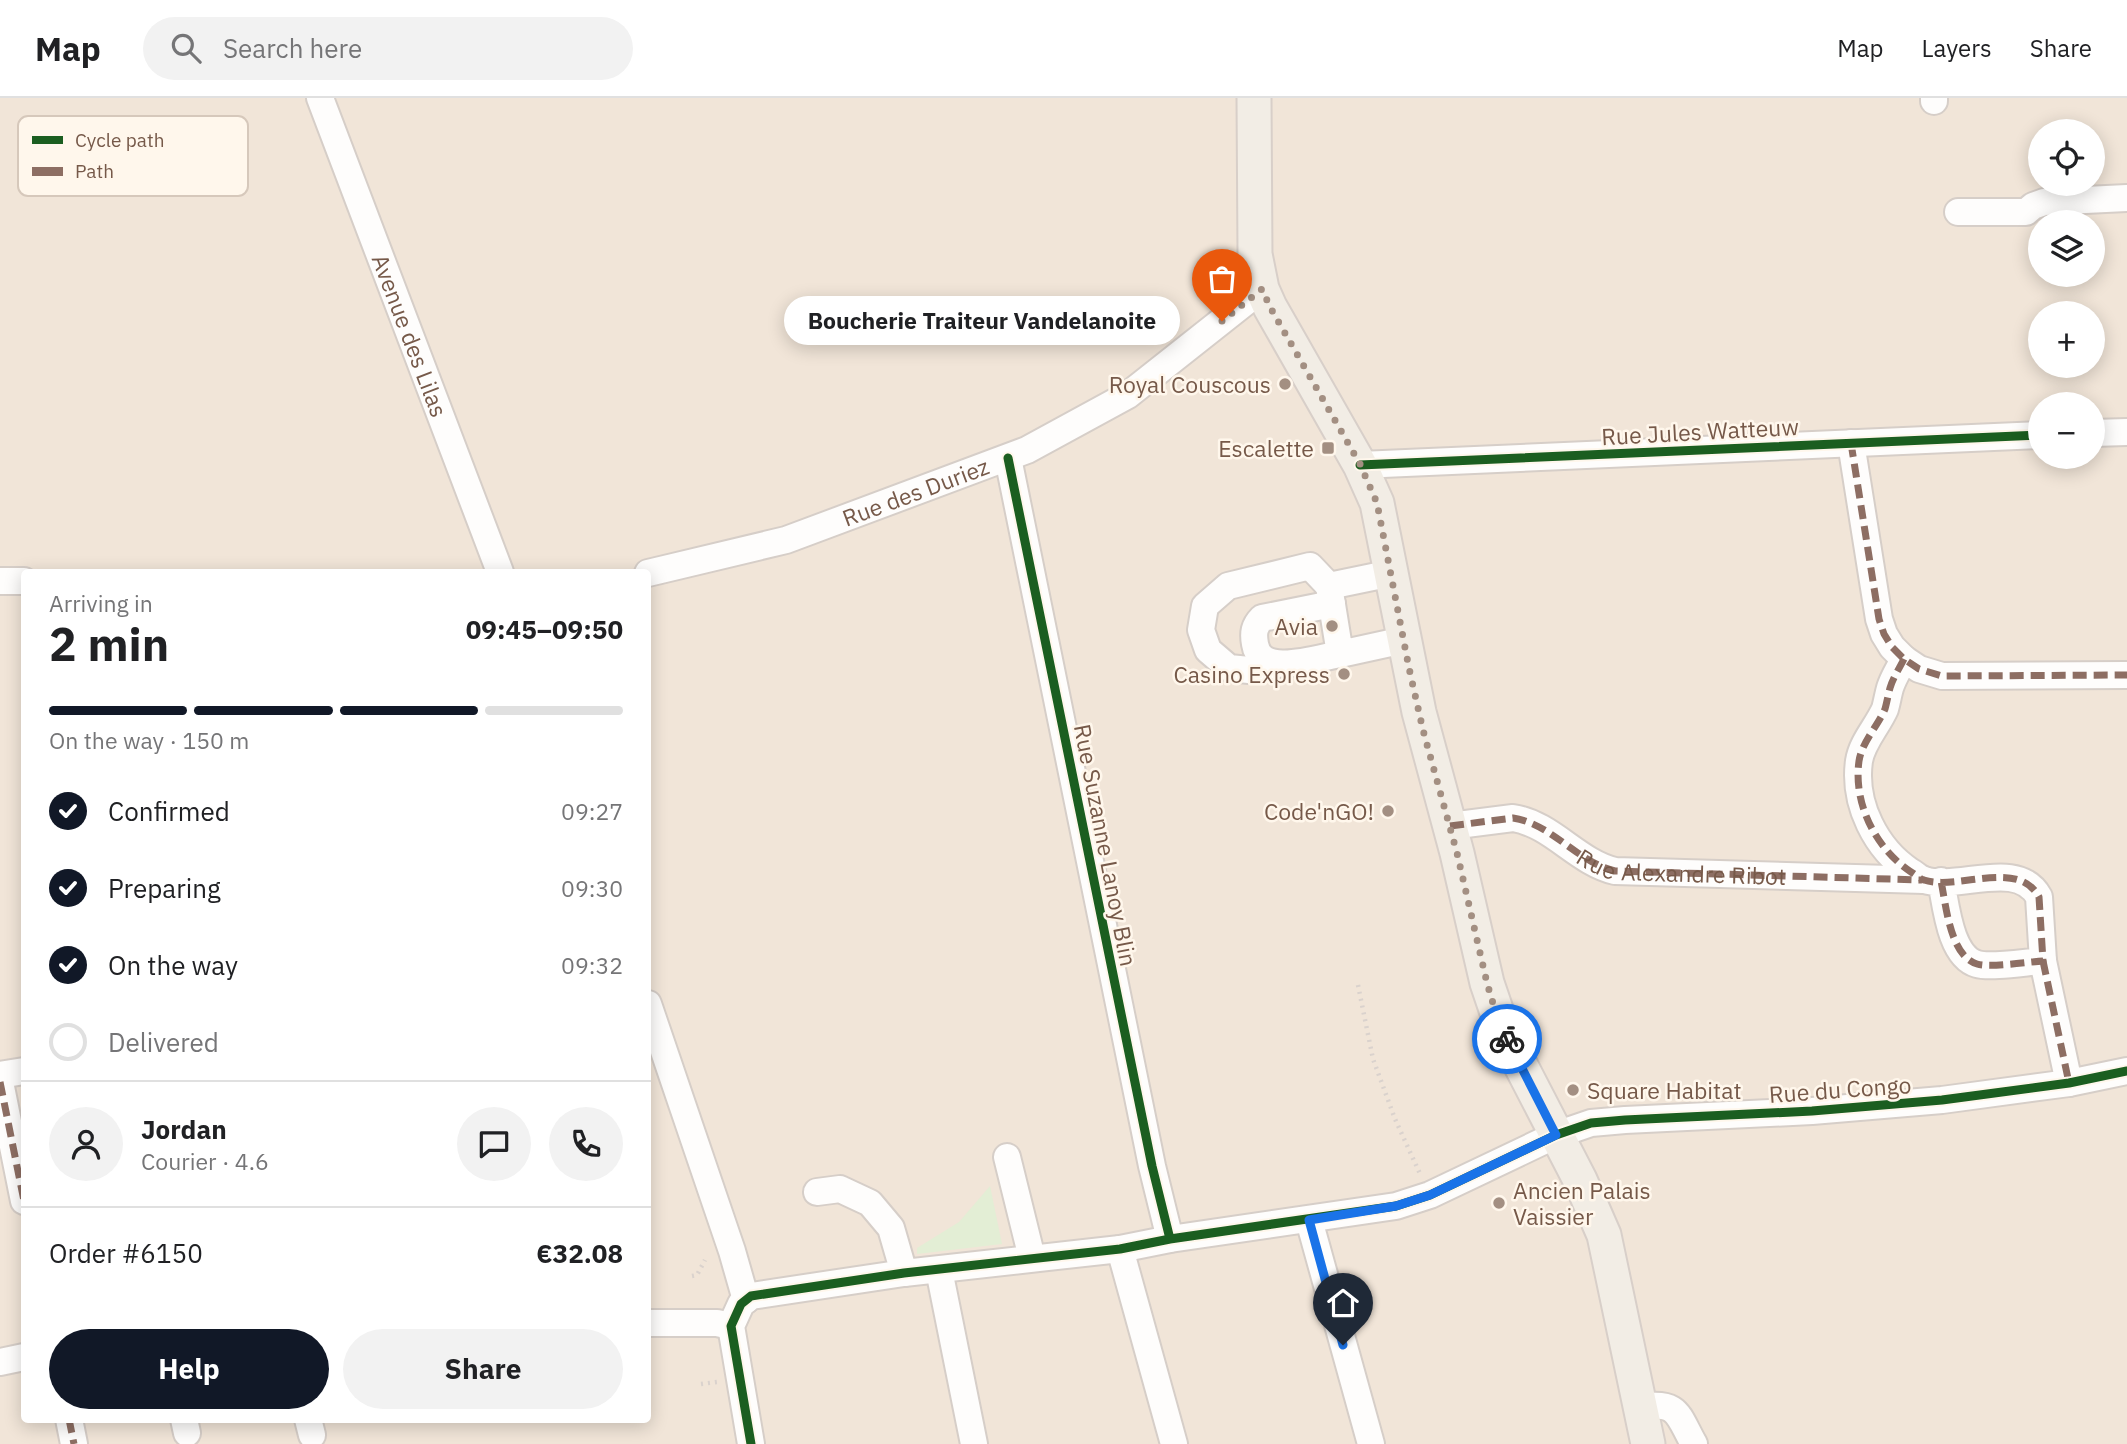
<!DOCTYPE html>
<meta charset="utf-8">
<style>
:root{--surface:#fff;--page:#f2f2f2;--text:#202124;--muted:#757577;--line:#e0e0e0;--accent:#111827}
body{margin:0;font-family:"IBM Plex Sans",sans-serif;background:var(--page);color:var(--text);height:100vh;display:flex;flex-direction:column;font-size:26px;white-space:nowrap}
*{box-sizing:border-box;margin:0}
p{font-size:23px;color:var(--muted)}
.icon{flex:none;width:38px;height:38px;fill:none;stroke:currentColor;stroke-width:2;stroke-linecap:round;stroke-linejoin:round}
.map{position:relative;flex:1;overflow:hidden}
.side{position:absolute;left:21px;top:471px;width:630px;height:854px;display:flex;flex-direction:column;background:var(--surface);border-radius:7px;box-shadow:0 4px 18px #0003}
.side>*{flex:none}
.buttons{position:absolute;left:2028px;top:21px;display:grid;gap:14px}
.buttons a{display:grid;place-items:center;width:77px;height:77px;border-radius:50%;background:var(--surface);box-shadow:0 4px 18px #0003;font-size:35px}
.pin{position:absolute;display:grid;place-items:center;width:60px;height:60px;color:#fff;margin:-72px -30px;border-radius:50% 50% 50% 0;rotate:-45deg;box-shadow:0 0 7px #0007}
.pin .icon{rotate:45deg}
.courier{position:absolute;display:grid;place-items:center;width:70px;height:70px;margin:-35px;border:5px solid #1a73e8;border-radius:50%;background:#fff;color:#222;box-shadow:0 2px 9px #0007}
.bubble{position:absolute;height:49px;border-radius:24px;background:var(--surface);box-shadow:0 4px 18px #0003;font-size:23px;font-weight:700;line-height:49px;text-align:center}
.overview em{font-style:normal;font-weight:700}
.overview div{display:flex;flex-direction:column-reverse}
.overview{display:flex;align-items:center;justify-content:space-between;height:119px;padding:0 28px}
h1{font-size:46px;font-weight:700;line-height:52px}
.bar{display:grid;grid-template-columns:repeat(4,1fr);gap:10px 7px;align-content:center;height:84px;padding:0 28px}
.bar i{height:9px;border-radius:5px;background:var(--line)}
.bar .active{background:var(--accent)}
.bar p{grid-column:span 4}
.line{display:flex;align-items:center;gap:18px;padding:0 28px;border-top:2px solid var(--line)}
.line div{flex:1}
.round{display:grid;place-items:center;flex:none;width:74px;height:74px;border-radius:37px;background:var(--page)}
ol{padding:0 28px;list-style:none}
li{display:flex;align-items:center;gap:21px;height:77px}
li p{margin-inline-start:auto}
li .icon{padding:7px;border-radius:50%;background:var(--accent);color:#fff;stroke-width:4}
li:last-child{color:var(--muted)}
li i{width:38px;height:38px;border:4px solid var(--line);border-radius:50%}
.cta{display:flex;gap:14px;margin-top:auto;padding:14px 28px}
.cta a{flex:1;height:80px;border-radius:42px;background:var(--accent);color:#fff;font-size:28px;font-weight:700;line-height:80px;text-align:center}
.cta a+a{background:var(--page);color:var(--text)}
header{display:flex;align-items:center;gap:42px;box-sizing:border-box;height:98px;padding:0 35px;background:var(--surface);border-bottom:2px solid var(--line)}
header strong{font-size:33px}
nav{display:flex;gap:38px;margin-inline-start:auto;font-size:24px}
.search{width:490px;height:63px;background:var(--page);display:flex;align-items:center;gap:18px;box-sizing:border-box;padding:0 24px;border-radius:38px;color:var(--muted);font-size:26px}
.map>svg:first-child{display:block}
</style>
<header>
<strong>Map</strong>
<div class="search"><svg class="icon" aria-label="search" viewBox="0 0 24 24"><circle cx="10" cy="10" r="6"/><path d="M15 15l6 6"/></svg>Search here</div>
<nav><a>Map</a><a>Layers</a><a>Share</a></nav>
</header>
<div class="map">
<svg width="2127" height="1346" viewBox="0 0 2127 1346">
<rect width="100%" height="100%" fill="#f7f2eb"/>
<path fill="#f1e5d8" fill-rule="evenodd" d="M0 0H2127V1346H0ZM2040 33H2093V86H2040ZM2040 124H2093V177H2040ZM2040 215H2093V268H2040ZM2040 306H2093V359H2040ZM24 474H648V1321H24Z"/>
<path fill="#e3eed5" d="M990 1088 1002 1146 917 1156V1150L959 1124Z"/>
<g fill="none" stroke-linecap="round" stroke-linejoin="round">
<g stroke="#d6cec8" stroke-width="30">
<g id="minor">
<path id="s1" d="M320 0 500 474"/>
<path d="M1934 0V3"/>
<path d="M1958 114H2026L2033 108 2044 104 2127 100"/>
<path d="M2093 335 2127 334"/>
<path d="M1851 345 1879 521 1884 536 1892 549 1904 561 1919 571 1942 578 2127 577"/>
<path d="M1008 360 1152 1068 1170 1141"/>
<path d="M1360 367 2040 337"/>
<path id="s2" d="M648 475 786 442 1027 352 1128 297 1262 191"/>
<path d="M1392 475 1329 488 1340 556 1404 542"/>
<path d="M0 483H24"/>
<path d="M1332 506 1262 520C1254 528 1253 535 1255 546 1260 580 1317 560 1340 556"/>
<path d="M1904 561C1899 571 1893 580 1890 590 1888 597 1887 604 1885 611 1877 629 1862 644 1859 663 1853 706 1876 751 1911 774 1915 776 1920 781 1924 782 1958 793 2018 760 2039 799L2043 863C2027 864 1990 870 1977 866 1950 858 1946 807 1941 783"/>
<path d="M1277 566 1249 572 1229 570 1208 552 1201 532 1205 508 1228 488 1310 468 1329 488"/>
<path d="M1450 728 1513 720C1552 726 1577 764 1615 773L1924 782"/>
<path d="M2043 863 2069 985"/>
<path d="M648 906 732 1153 746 1202"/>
<path d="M0 977 24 973"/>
<path d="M0 984 24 1103"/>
<path d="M1007 1059 1032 1160"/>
<path d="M817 1094 840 1091 870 1105 891 1130 904 1175"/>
<path d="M1309 1122 1371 1346"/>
<path d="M1120 1151 1174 1346"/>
<path d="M939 1172 974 1346"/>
<path d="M648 1225H717L731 1228"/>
<path d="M0 1264 24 1259"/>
<path d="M1640 1309C1679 1303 1677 1316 1694 1346"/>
<path d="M69 1321 74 1346"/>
<path d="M184 1321 187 1335"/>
<path d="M308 1321 312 1337"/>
<path d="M751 1346 731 1228 741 1206 751 1198 904 1175 1120 1151 1170 1141 1396 1108 1430 1097 1556 1037 1591 1025 1625 1022 1812 1013 1942 1002 2069 985 2127 973"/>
</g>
</g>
<g stroke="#d8cfc9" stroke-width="37">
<path id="major" d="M1254 0 1255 156 1262 191 1270 209 1360 367 1377 405 1419 614 1457 755 1487 885 1504 935 1580 1082 1604 1137 1648 1346"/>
</g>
<path stroke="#dad2cd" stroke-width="4.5" stroke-dasharray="2 5" stroke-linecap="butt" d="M1358 887 1373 961 1395 1021 1421 1078
M692 1178 697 1177 705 1162
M701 1286 717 1284"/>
<use href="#minor" stroke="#fefdfc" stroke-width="26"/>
<use href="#major" stroke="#f2ede5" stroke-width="33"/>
<g stroke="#8d6e63" stroke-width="7" stroke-dasharray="14 7" stroke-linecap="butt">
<path d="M1851 345 1879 521 1884 536 1892 549 1904 561 1919 571 1942 578 2127 577"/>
<path d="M1904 561C1899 571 1893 580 1890 590 1888 597 1887 604 1885 611 1877 629 1862 644 1859 663 1853 706 1876 751 1911 774 1915 776 1920 781 1924 782 1958 793 2018 760 2039 799L2043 863C2027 864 1990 870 1977 866 1950 858 1946 807 1941 783"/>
<path id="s3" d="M1450 728 1513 720C1552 726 1577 764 1615 773L1922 782"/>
<path d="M2043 863 2069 985"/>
<path d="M0 984 24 1103"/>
<path d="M69 1321 74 1346"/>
</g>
<g stroke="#fff7ec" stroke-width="13">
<path id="cycleway" d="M1008 360 1152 1068 1170 1141
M1360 367 2040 337
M751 1346 731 1228 741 1206 751 1198 904 1175 1120 1151 1170 1141 1396 1108 1430 1097 1556 1037 1591 1025 1625 1022 1812 1013 1942 1002 2069 985 2127 973"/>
</g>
<use href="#cycleway" stroke="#1b5e20" stroke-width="9"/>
</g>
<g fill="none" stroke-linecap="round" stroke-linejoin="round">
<path stroke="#a38f82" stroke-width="7" stroke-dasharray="0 12.6" d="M1222 223 1262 191 1270 209 1360 366 1377 405 1409 570 1423 632 1457 755 1487 885 1495 912 1507 941"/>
<path stroke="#1a73e8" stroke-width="9" d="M1343 1247 1309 1122 1396 1108 1430 1097 1556 1037 1507 941"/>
</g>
<g fill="#a38f82" stroke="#fff7ec" stroke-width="2.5">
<circle cx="1285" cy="286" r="7"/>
<rect x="1321" y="343" width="14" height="14" rx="3.5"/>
<circle cx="1332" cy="528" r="7"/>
<circle cx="1344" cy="576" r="7"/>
<circle cx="1388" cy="713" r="7"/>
<circle cx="1573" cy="992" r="7"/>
<circle cx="1499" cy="1105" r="7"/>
</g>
<g text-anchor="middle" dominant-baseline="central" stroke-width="5" stroke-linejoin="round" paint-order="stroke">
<g font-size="23" fill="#765949" stroke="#fff7ec">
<text stroke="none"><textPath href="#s1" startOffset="254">Avenue des Lilas</textPath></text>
<text transform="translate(1700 333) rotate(-3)">Rue Jules Watteuw</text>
<text stroke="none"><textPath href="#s2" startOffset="280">Rue des Duriez</textPath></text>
<text transform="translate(1106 747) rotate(79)">Rue Suzanne Lanoy Blin</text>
<text stroke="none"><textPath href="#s3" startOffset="245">Rue Alexandre Ribot</textPath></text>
<text transform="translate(1840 991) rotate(-4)">Rue du Congo</text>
</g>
<g font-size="23" fill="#765949" stroke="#fff7ec" text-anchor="end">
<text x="1271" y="286">Royal Couscous</text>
<text x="1314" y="350">Escalette</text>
<text x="1318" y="528">Avia</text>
<text x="1330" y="576">Casino Express</text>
<text x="1374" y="713">Code'nGO!</text>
<text x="1587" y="992" text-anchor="start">Square Habitat</text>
<text x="1513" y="1092" text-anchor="start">Ancien Palais<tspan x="1513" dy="26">Vaissier</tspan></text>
</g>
</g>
<rect x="18" y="18" width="230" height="80" rx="10" fill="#fff7ec" stroke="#d6c8bb" stroke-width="2"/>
<rect x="32" y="38" width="31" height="8" fill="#1b5e20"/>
<rect x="32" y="69" width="31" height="9" fill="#8d6e63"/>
<g font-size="19" fill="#765949">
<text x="75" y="49">Cycle path</text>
<text x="75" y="80">Path</text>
</g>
</svg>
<div class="buttons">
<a><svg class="icon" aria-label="locate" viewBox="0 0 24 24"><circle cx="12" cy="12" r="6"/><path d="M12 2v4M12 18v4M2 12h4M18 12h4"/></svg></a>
<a><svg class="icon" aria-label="layers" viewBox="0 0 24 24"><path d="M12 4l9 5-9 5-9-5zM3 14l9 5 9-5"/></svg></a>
<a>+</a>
<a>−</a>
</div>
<div class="pin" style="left:1222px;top:223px;background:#ea580c"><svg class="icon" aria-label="bag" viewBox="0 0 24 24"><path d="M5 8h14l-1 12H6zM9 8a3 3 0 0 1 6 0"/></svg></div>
<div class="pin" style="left:1343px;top:1247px;background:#1f2937"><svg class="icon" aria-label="home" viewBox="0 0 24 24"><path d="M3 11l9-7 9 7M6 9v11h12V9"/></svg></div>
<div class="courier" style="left:1507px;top:941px"><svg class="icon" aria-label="bike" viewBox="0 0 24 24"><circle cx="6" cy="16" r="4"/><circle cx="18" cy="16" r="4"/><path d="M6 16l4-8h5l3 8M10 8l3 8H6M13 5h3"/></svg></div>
<div class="bubble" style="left:784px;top:198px;width:396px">Boucherie Traiteur Vandelanoite</div>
<section class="side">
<div class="overview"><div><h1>2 min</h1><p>Arriving in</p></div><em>09:45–09:50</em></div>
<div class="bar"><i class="active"></i><i class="active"></i><i class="active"></i><i></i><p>On the way · 150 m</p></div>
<ol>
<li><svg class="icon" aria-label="check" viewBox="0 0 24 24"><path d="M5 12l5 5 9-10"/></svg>Confirmed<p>09:27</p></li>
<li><svg class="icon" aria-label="check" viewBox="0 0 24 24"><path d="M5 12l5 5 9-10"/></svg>Preparing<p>09:30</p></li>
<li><svg class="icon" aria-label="check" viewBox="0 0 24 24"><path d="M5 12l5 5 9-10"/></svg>On the way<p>09:32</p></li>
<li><i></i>Delivered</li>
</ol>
<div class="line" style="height:126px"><a class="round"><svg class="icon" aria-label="person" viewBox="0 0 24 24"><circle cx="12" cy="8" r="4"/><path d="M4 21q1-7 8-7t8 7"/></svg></a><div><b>Jordan</b><p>Courier · 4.6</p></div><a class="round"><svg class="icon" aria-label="chat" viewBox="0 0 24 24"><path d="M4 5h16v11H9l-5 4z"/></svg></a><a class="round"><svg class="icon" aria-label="phone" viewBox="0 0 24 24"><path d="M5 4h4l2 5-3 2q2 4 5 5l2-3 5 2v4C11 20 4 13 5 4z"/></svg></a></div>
<div class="line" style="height:91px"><div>Order #6150</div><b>€32.08</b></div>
<div class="cta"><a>Help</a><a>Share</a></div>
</section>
</div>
